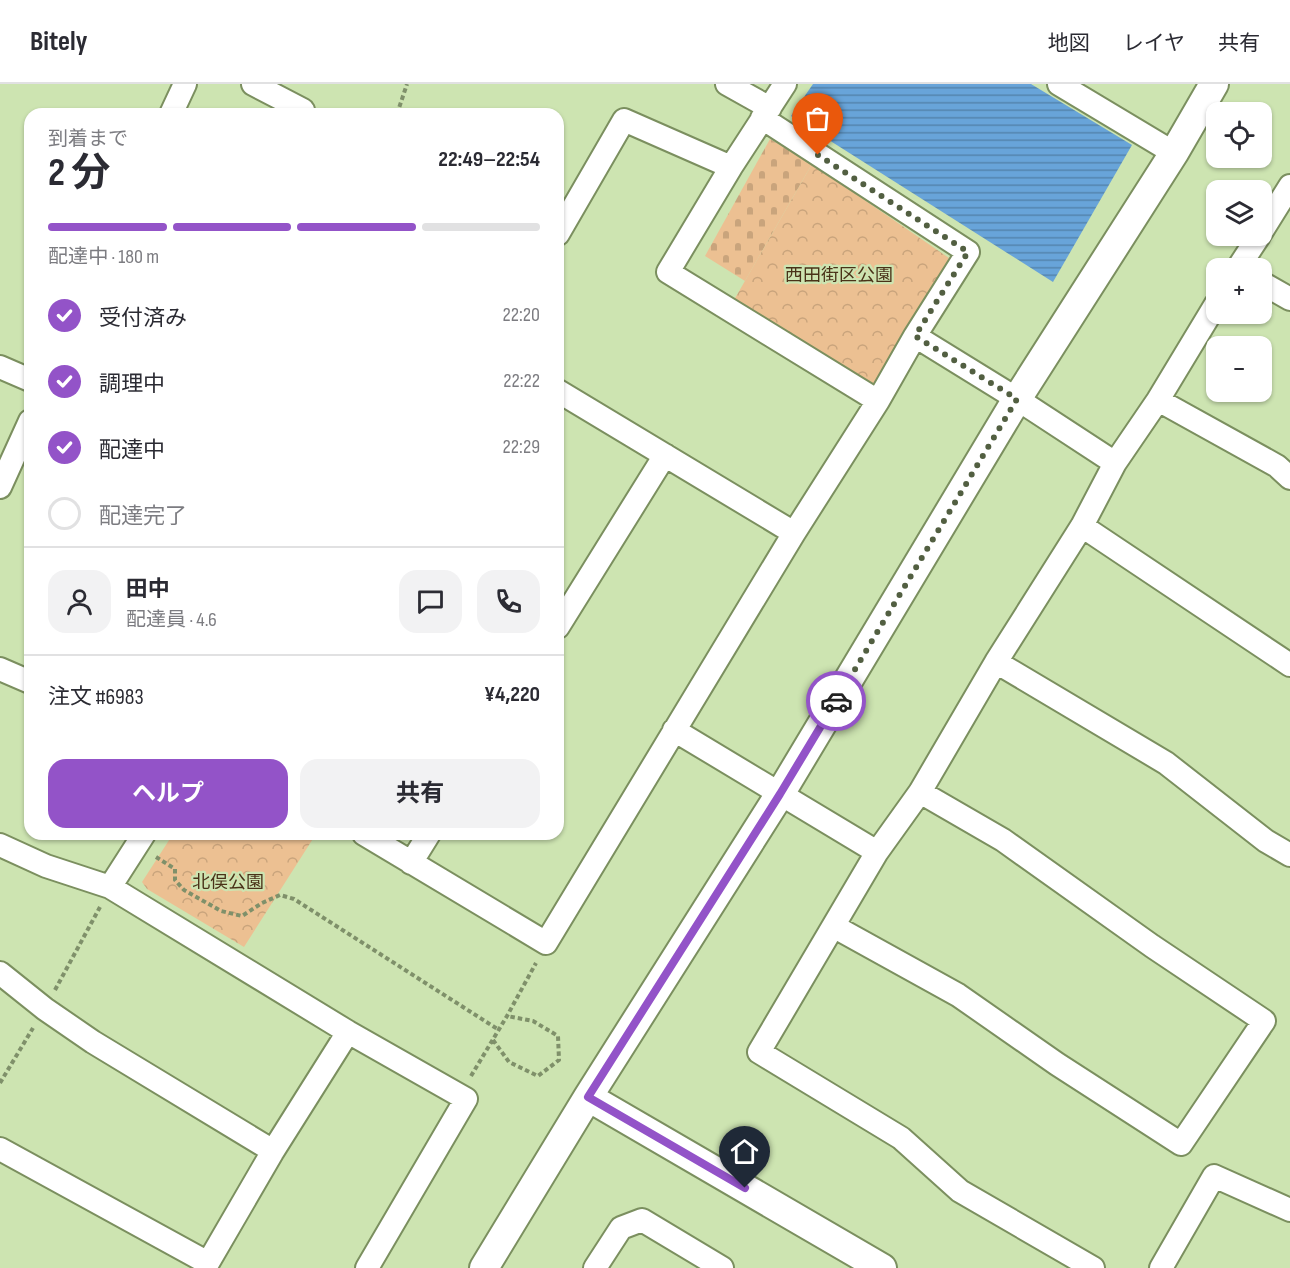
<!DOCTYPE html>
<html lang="ja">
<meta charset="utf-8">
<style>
:root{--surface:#fff;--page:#f2f2f3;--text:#2b2b33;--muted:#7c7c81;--line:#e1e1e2;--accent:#9353c8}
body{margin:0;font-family:"Sofia Sans Condensed","Noto Sans JP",sans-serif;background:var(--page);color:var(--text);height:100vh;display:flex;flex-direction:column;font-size:22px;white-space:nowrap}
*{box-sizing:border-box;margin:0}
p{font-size:20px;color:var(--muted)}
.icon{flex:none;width:33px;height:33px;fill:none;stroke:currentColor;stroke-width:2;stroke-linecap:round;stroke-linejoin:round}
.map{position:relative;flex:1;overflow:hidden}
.drawer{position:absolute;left:24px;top:24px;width:540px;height:732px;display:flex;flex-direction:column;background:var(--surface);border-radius:18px;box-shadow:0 2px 4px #0004}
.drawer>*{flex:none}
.tools{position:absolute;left:1206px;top:18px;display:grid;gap:12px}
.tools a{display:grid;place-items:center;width:66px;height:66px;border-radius:12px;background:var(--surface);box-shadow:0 2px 4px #0004;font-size:30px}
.pin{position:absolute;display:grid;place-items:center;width:51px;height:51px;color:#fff;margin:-62px -26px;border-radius:50% 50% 50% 0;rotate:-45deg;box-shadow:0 0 6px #0007}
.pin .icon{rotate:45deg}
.courier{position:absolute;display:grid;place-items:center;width:60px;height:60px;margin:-30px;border:4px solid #9353c8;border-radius:50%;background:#fff;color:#222;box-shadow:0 2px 8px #0007}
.head em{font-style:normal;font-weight:700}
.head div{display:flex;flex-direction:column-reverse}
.head{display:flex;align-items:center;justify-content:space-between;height:102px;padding:0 24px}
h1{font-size:39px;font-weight:700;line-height:45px}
.bar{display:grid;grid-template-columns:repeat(4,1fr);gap:9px 6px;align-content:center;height:72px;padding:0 24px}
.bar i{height:8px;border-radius:4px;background:var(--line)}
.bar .current{background:var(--accent)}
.bar p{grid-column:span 4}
.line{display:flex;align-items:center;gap:15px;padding:0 24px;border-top:2px solid var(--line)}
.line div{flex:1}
.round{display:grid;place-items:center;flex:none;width:63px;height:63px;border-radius:18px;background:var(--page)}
ol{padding:0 24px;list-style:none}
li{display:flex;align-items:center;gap:18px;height:66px}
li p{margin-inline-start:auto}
li .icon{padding:6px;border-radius:50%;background:var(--accent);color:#fff;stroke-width:4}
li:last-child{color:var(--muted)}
li i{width:33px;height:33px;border:3px solid var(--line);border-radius:50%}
.action{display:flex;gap:12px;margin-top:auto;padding:12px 24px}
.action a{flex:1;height:69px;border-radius:18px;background:var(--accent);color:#fff;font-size:24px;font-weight:700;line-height:69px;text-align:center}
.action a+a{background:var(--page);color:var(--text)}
header{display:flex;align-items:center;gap:36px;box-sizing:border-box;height:84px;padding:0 30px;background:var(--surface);border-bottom:2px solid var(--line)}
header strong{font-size:28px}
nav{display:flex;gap:33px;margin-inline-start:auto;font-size:21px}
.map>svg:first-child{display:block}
</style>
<header>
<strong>Bitely</strong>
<nav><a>地図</a><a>レイヤ</a><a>共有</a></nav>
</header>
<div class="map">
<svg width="1290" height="1184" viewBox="0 0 1290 1184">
<defs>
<pattern id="cemetery-stones" width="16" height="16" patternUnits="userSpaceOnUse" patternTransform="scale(1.5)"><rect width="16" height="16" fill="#ecc092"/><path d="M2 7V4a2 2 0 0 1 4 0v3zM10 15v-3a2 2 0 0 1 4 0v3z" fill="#c9a47c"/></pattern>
<pattern id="park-crowns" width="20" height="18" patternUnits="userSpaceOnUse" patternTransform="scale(1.5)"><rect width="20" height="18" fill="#ecc092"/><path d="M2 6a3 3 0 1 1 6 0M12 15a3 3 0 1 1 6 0" fill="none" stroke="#c9a47c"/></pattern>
<pattern id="water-rules" width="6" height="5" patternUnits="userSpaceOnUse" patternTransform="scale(1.5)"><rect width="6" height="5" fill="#68a4d9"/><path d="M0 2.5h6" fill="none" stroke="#5485ae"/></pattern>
</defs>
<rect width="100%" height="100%" fill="#cde4b1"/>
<path fill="url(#cemetery-stones)" d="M770 55 812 80 745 197 705 172Z"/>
<path fill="url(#park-crowns)" d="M812 80 949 174 875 303 734 216Z
M173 750H316L244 863 147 805 142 798Z"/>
<path fill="url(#water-rules)" d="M813 0H1031L1132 61 1053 198 791 32Z"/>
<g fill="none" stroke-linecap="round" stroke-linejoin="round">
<g stroke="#7b8f5f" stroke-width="26">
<path id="minor" d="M253 0 303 26 302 30
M727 0 770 24
M785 0 731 83 668 188 878 317
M1059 0 1174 69
M171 30 185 0
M1262 147 1290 102
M558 150 624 36 731 83
M1238 184 1259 152
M1262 199 1290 215
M915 252 1017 315 1115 379
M0 283 30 296
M558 307 794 449
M1158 316 1277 382 1290 394
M0 403 30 337
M1082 442 1290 581
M558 543 665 371
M996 578 1166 679 1266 757 1290 771
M0 585 30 598
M674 646 877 768
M364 750 546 859 794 449 878 317 915 252 968 168 762 34
M0 761 46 782 110 803 348 948 466 1015 367 1184
M411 779 429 750
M110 803 144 750
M835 843 958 911 1057 980 1181 1060 1264 937 1152 862 1003 756 920 708
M0 889 45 925 93 958 273 1067
M0 1065 208 1179
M205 1184 273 1067 348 948
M595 1184 621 1144 642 1136 722 1184
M1093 1184 960 1107 901 1054 759 968 877 768 920 708 996 578 1082 442 1115 379 1158 316 1216 220
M1161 1184 1214 1092 1290 1126"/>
</g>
<g stroke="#7b8f5f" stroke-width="32">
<path id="tertiary" d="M588 1013 882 1184
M484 1184 588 1013 780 710 1017 315 1174 69 1214 0"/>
</g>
<path stroke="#7f906a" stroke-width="4" stroke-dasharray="4.5 3" stroke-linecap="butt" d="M397 30 407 0
M156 773 175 785V796L184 806 221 827 242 832 262 819 280 811 294 815 499 946
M55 906 100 823
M493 956 509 978 538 992 559 976 558 952 533 937 507 932
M471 992 507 932 536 879
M0 999 33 944"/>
<use href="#minor" stroke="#fff" stroke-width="22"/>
<use href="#tertiary" stroke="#fff" stroke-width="28"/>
</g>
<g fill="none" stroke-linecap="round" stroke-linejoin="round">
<path stroke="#525f41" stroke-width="6" stroke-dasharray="0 10.8" d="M818 71 968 168 915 252 1017 315 836 617"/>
<path stroke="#9353c8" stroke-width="8" d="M745 1104 588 1013 780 710 836 617"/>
</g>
<g text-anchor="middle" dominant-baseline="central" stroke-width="4.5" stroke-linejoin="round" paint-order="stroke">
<g font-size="18" fill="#4a3218" stroke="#cde4b1">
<text x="839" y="191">西田街区公園</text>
<text x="228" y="798">北俣公園</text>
</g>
</g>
</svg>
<div class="tools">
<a><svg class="icon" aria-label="locate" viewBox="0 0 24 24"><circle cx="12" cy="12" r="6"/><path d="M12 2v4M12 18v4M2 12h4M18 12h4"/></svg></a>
<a><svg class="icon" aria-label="layers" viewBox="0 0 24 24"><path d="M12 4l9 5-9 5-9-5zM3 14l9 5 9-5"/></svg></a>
<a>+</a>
<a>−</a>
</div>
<div class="pin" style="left:818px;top:71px;background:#ea580c"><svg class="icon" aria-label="bag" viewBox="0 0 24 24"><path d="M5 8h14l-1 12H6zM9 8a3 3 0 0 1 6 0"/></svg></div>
<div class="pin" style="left:745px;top:1104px;background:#1f2937"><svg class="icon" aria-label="home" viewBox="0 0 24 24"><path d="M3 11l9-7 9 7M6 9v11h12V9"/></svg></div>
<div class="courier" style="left:836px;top:617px"><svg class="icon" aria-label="car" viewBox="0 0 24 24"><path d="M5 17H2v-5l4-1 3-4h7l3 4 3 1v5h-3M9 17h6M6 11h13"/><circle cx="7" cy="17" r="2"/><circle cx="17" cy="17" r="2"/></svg></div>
<section class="drawer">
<div class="head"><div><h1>2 分</h1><p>到着まで</p></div><em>22:49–22:54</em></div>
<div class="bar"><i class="current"></i><i class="current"></i><i class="current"></i><i></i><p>配達中 · 180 m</p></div>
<ol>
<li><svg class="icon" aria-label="check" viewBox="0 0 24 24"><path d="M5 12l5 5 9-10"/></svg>受付済み<p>22:20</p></li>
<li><svg class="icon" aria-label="check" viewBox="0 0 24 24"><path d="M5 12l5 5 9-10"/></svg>調理中<p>22:22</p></li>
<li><svg class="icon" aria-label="check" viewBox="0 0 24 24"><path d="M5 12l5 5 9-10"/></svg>配達中<p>22:29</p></li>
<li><i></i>配達完了</li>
</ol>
<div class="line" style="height:108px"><a class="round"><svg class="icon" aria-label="person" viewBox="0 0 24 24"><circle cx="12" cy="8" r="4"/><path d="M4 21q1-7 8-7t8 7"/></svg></a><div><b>田中</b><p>配達員 · 4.6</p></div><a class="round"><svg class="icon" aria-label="chat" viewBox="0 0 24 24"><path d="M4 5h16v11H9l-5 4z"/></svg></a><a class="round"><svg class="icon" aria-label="phone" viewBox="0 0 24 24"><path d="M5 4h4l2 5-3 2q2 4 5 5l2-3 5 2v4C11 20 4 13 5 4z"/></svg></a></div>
<div class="line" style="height:78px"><div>注文 #6983</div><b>¥4,220</b></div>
<div class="action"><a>ヘルプ</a><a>共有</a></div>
</section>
</div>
